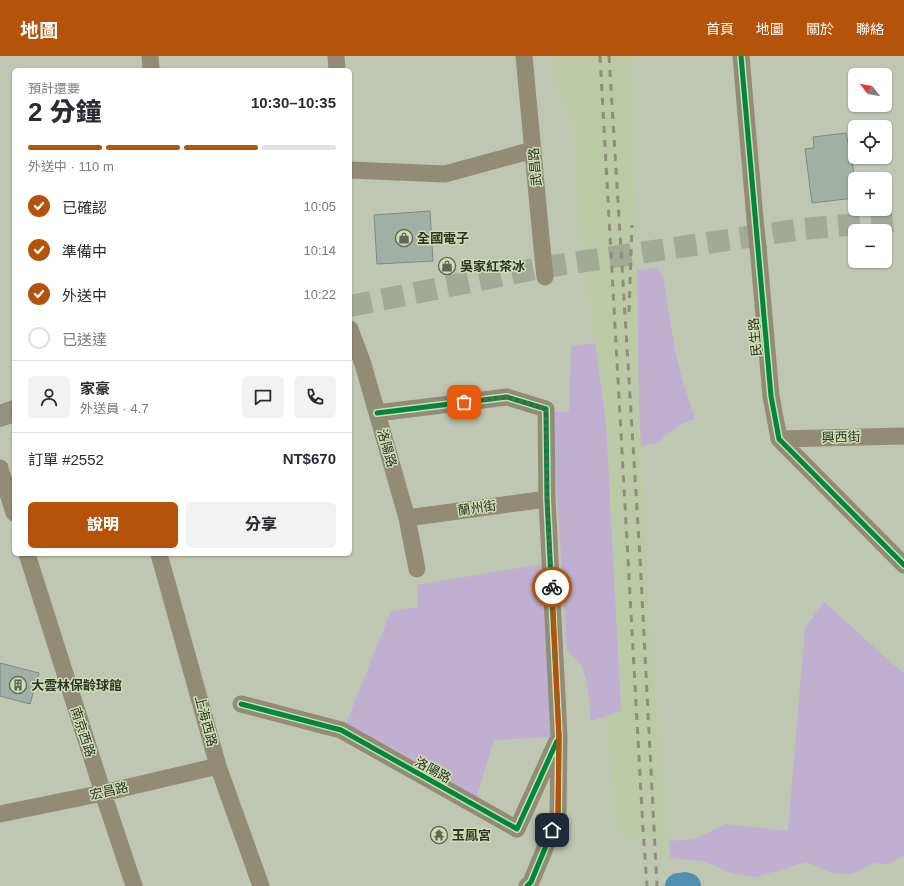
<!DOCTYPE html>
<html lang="zh-TW">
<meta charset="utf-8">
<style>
:root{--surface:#fff;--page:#f2f2f3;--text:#2b2b33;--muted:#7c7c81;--line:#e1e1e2;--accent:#b45309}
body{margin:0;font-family:Arial,"Noto Sans TC",sans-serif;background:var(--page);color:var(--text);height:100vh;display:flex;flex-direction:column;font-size:15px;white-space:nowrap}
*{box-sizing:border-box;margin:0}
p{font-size:13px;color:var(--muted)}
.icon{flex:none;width:22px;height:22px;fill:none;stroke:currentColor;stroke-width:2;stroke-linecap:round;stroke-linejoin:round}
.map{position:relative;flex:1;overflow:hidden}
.details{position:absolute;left:12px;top:12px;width:340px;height:488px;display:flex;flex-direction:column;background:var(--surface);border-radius:6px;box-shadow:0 1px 3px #0004}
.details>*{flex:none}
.needle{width:26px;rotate:301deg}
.buttons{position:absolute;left:848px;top:12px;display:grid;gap:8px}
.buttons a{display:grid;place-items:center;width:44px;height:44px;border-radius:6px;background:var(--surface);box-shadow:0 1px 3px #0004;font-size:20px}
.pin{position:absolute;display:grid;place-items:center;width:34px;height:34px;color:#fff;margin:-17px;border-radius:8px;box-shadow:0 2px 6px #0006}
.courier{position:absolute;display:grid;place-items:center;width:40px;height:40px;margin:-20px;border:3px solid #b45309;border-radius:50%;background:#fff;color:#222;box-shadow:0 1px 5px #0007}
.head em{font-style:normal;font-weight:800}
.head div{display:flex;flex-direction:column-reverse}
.head{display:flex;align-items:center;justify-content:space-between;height:68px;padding:0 16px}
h1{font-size:26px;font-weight:800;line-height:30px}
.bar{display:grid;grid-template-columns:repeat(4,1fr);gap:6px 4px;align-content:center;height:48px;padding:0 16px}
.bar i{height:5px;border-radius:3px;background:var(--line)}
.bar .current{background:var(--accent)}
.bar p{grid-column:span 4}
.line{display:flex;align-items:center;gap:10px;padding:0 16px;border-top:1px solid var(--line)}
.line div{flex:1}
.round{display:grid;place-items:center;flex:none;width:42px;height:42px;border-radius:6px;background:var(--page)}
ol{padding:0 16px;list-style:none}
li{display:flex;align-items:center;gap:12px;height:44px}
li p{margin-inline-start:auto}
li .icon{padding:4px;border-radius:50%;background:var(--accent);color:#fff;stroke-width:4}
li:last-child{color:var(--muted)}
li i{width:22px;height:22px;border:2px solid var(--line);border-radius:50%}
.action{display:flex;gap:8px;margin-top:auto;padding:8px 16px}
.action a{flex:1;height:46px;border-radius:6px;background:var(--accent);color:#fff;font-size:16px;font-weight:800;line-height:46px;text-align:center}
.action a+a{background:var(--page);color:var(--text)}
header{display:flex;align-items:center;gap:24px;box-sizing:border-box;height:56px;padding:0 20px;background:var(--accent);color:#fff}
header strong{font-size:19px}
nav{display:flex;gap:22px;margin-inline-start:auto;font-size:14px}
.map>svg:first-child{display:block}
</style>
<header>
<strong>地圖</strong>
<nav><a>首頁</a><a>地圖</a><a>關於</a><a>聯絡</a></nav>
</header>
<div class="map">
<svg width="904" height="830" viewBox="0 0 904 830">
<rect width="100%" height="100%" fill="#bfc7b2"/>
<path fill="#bcc9a6" d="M554 0H633L632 15 637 184 639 346 651 573 670 802 659 804 658 780 630 784 616 778 607 660 621 655 600 324 579 178 573 65 556 33Z"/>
<path fill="#bfafd1" d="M657 212 663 220 675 294 682 323 695 363 681 368 668 377 658 387 641 390 639 346 637 214Z
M595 287 606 367 621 655 591 665 587 626 581 608 567 595 552 356H569L571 290Z
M543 508 552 681 494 684 476 743 345 670 391 555 418 551 417 529Z
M824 546 904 618V799L889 808 874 807 852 818H835L806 806 756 821 731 817 704 805 670 802 669 785 695 783 726 768 788 775 805 572Z"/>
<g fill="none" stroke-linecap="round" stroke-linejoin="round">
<path stroke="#5290b3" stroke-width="26" d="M678 830 685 829 688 830"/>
</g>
<path fill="#a1afa4" stroke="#7e8b80" d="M846 77 848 87 855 86V105H852L855 126V142L812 147 805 93 814 92 813 81Z
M430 155 433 205 377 208 374 159Z
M0 607 39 617 30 648 0 640Z"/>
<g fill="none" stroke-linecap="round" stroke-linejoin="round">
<path stroke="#a2aa96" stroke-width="22" stroke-dasharray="22 11" stroke-linecap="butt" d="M350 250 545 211 802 173 904 164"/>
<path stroke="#928b76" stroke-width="17" d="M150 0 151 14
M336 0 337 14
M524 0 542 192
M741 0 755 163
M350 114 445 118 533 94
M758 191 771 340 779 383 904 509
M350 273 363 308 407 462 417 513
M377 357 507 341 546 353 547 443 559 681 558 761 531 826 527 830
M779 383 904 380
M0 412 14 457
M407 462 547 443
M27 498 103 737 134 830
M159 498 218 710 261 830
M241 648 341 674 517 773 556 687
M0 758 103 737 218 710"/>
<path stroke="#92917f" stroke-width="22" d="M0 360 14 355"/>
<path stroke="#908d7c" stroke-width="3" stroke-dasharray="7 7" stroke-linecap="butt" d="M600 0 643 773 647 830
M609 0 640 502 657 830
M629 256 632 169"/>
<path stroke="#928b76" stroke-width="17" d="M755 163 758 191
M542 192 545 221"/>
<g stroke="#ceddb5" stroke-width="8">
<path id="cycleway" d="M741 0 771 340 779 383 904 509
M377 357 507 341 546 353 547 443 559 681 558 761 531 826 527 830
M241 648 341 674 517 773 557 685"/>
</g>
<use href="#cycleway" stroke="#00873e" stroke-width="5"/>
</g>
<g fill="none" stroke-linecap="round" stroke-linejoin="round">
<path stroke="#616756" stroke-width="4" stroke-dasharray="0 7.2" d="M464 346 507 341 546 353 547 443 552 531"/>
<path stroke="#b45309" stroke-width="5" d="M552 531 559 681 558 761 552 774"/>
</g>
<defs>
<g id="shop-ring" transform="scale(0.9)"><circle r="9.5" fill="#ceddb5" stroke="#616756" stroke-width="1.5"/><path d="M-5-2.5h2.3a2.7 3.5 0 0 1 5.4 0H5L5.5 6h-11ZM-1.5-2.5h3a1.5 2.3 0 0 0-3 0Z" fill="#616756"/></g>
<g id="building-ring" transform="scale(0.9)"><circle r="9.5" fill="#ceddb5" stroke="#616756" stroke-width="1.5"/><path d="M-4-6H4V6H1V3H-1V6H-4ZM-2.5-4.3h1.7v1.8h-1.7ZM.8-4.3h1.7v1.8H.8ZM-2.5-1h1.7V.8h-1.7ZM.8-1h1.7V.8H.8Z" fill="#616756"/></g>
<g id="temple-ring" transform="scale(0.9)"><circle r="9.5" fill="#ceddb5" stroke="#616756" stroke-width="1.5"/><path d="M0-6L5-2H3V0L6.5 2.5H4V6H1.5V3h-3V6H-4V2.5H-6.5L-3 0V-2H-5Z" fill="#616756"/></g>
</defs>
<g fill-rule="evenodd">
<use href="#shop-ring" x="404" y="182"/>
<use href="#shop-ring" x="447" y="210"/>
<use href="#building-ring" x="18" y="629"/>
<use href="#temple-ring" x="439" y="779"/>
</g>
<g text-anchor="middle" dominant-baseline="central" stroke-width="3" stroke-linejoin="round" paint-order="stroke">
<g font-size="13" fill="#2e3424" stroke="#ceddb5">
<text transform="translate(535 111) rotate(-95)">武昌路</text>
<text transform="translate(755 281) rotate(-95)">民生路</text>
<text transform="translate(841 381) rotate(-2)">興西街</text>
<text transform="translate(387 392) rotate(74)">洛陽路</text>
<text transform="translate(477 452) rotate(-8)">蘭州街</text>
<text transform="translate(206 665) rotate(75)">上海西路</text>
<text transform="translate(83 676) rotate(72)">南京西路</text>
<text transform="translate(433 714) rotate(29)">洛陽路</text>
<text transform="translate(109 735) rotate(-13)">宏昌路</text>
</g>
<g font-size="13" font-weight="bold" fill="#2e3424" stroke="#ceddb5" text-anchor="start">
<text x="417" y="182">全國電子</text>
<text x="460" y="210">吳家紅茶冰</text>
<text x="31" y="629">大雲林保齡球館</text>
<text x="452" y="779">玉鳳宮</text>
</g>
</g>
</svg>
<div class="buttons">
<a><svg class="needle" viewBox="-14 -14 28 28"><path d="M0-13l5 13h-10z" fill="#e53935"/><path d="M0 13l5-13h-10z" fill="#7c7c81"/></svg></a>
<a><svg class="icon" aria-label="locate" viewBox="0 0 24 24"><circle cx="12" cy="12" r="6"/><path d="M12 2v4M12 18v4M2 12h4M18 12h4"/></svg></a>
<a>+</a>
<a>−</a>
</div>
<div class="pin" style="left:464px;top:346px;background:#ea580c"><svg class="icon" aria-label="bag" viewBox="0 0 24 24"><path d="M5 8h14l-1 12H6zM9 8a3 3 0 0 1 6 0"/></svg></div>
<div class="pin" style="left:552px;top:774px;background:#1f2937"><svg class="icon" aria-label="home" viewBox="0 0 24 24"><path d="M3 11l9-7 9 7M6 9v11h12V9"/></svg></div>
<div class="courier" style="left:552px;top:531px"><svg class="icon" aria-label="bike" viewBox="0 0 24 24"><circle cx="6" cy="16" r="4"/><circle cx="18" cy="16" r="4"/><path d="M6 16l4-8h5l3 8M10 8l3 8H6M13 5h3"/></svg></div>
<section class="details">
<div class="head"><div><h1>2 分鐘</h1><p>預計還要</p></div><em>10:30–10:35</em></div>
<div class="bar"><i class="current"></i><i class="current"></i><i class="current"></i><i></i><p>外送中 · 110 m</p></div>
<ol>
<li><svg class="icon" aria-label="check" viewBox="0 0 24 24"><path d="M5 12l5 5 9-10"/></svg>已確認<p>10:05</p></li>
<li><svg class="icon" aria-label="check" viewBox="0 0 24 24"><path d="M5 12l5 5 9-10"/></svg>準備中<p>10:14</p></li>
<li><svg class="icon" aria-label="check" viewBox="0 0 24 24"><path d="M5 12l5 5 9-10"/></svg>外送中<p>10:22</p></li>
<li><i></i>已送達</li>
</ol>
<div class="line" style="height:72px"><a class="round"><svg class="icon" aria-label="person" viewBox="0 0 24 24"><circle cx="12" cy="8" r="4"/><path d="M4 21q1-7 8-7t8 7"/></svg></a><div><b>家豪</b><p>外送員 · 4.7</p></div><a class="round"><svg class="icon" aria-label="chat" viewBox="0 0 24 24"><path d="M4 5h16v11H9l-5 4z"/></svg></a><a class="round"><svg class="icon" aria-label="phone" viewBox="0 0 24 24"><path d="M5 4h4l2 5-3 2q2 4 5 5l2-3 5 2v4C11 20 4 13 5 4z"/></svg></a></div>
<div class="line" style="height:52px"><div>訂單 #2552</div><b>NT$670</b></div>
<div class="action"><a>說明</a><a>分享</a></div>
</section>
</div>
